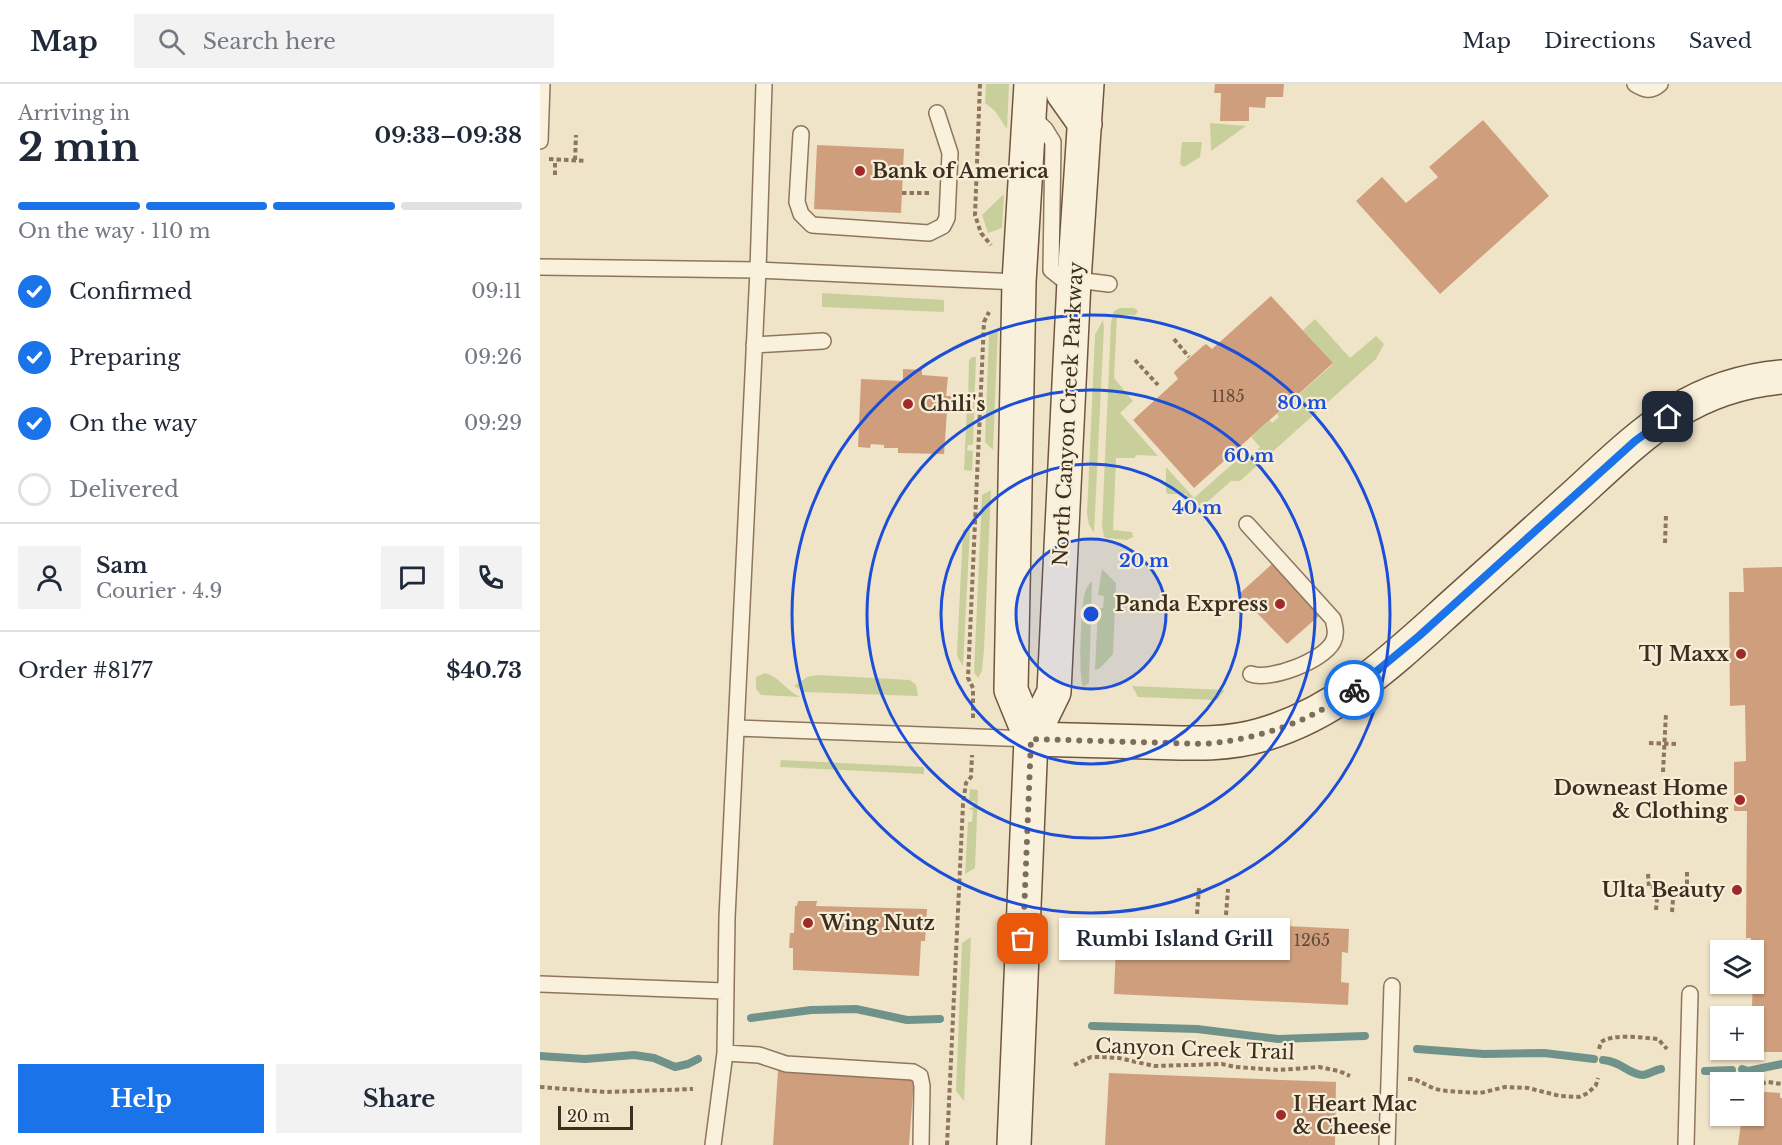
<!DOCTYPE html>
<meta charset="utf-8">
<style>
:root{--surface:#fff;--page:#f2f2f3;--text:#1f2937;--muted:#747a83;--line:#e0e1e3;--accent:#1a73e8}
body{margin:0;font-family:"Libre Baskerville",serif;background:var(--page);color:var(--text);height:100vh;display:flex;flex-direction:column;font-size:22px;white-space:nowrap}
*{box-sizing:border-box;margin:0}
p{font-size:20px;color:var(--muted)}
.icon{flex:none;width:33px;height:33px;fill:none;stroke:currentColor;stroke-width:2;stroke-linecap:round;stroke-linejoin:round}
.map{position:relative;flex:1;overflow:hidden}
.sheet{display:flex;flex-direction:column;background:var(--surface);width:540px}
.sheet>*{flex:none}
.buttons{position:absolute;left:1170px;top:856px;display:grid;gap:12px}
.buttons a{display:grid;place-items:center;width:54px;height:54px;border-radius:0px;background:var(--surface);box-shadow:0 2px 4px #0004;font-size:30px}
.scale{position:absolute;left:18px;bottom:15px;width:75px;box-sizing:border-box;padding-left:6px;border:3px solid #3d2e20;border-top:0;font-size:16px;line-height:21px;white-space:nowrap;color:#3d2e20;-webkit-text-stroke:4px #f7eed8;paint-order:stroke}
.pin{position:absolute;display:grid;place-items:center;width:51px;height:51px;color:#fff;margin:-26px;border-radius:12px;box-shadow:0 3px 9px #0006}
.courier{position:absolute;display:grid;place-items:center;width:60px;height:60px;margin:-30px;border:4px solid #1a73e8;border-radius:50%;background:#fff;color:#222;box-shadow:0 2px 8px #0007}
.bubble{position:absolute;height:42px;border-radius:0px;background:var(--surface);box-shadow:0 2px 4px #0004;font-size:20px;font-weight:700;line-height:42px;text-align:center}
.headline em{font-style:normal;font-weight:700}
.headline div{display:flex;flex-direction:column-reverse}
.headline{display:flex;align-items:center;justify-content:space-between;height:102px;padding:0 18px}
h1{font-size:39px;font-weight:700;line-height:45px}
.bar{display:grid;grid-template-columns:repeat(4,1fr);gap:9px 6px;align-content:center;height:72px;padding:0 18px}
.bar i{height:8px;border-radius:4px;background:var(--line)}
.bar .selected{background:var(--accent)}
.bar p{grid-column:span 4}
.line{display:flex;align-items:center;gap:15px;padding:0 18px;border-top:2px solid var(--line)}
.line div{flex:1}
.round{display:grid;place-items:center;flex:none;width:63px;height:63px;border-radius:0px;background:var(--page)}
ol{padding:0 18px;list-style:none}
li{display:flex;align-items:center;gap:18px;height:66px}
li p{margin-inline-start:auto}
li .icon{padding:6px;border-radius:50%;background:var(--accent);color:#fff;stroke-width:4}
li:last-child{color:var(--muted)}
li i{width:33px;height:33px;border:3px solid var(--line);border-radius:50%}
.button{display:flex;gap:12px;margin-top:auto;padding:12px 18px}
.button a{flex:1;height:69px;border-radius:0px;background:var(--accent);color:#fff;font-size:24px;font-weight:700;line-height:69px;text-align:center}
.button a+a{background:var(--page);color:var(--text)}
header{display:flex;align-items:center;gap:36px;box-sizing:border-box;height:84px;padding:0 30px;background:var(--surface);border-bottom:2px solid var(--line)}
header strong{font-size:28px}
nav{display:flex;gap:33px;margin-inline-start:auto;font-size:21px}
.search{width:420px;height:54px;background:var(--page);display:flex;align-items:center;gap:15px;box-sizing:border-box;padding:0 21px;border-radius:0px;color:var(--muted);font-size:22px}
main{display:flex;flex:1;min-height:0}
.map>svg:first-child{display:block}
</style>
<header>
<strong>Map</strong>
<div class="search"><svg class="icon" aria-label="search" viewBox="0 0 24 24"><circle cx="10" cy="10" r="6"/><path d="M15 15l6 6"/></svg>Search here</div>
<nav><a>Map</a><a>Directions</a><a>Saved</a></nav>
</header>
<main>
<section class="sheet">
<div class="headline"><div><h1>2 min</h1><p>Arriving in</p></div><em>09:33–09:38</em></div>
<div class="bar"><i class="selected"></i><i class="selected"></i><i class="selected"></i><i></i><p>On the way · 110 m</p></div>
<ol>
<li><svg class="icon" aria-label="check" viewBox="0 0 24 24"><path d="M5 12l5 5 9-10"/></svg>Confirmed<p>09:11</p></li>
<li><svg class="icon" aria-label="check" viewBox="0 0 24 24"><path d="M5 12l5 5 9-10"/></svg>Preparing<p>09:26</p></li>
<li><svg class="icon" aria-label="check" viewBox="0 0 24 24"><path d="M5 12l5 5 9-10"/></svg>On the way<p>09:29</p></li>
<li><i></i>Delivered</li>
</ol>
<div class="line" style="height:108px"><a class="round"><svg class="icon" aria-label="person" viewBox="0 0 24 24"><circle cx="12" cy="8" r="4"/><path d="M4 21q1-7 8-7t8 7"/></svg></a><div><b>Sam</b><p>Courier · 4.9</p></div><a class="round"><svg class="icon" aria-label="chat" viewBox="0 0 24 24"><path d="M4 5h16v11H9l-5 4z"/></svg></a><a class="round"><svg class="icon" aria-label="phone" viewBox="0 0 24 24"><path d="M5 4h4l2 5-3 2q2 4 5 5l2-3 5 2v4C11 20 4 13 5 4z"/></svg></a></div>
<div class="line" style="height:78px"><div>Order #8177</div><b>$40.73</b></div>
<div class="button"><a>Help</a><a>Share</a></div>
</section>
<div class="map">
<svg width="1242" height="1061" viewBox="0 0 1242 1061">
<rect width="100%" height="100%" fill="#f0e4c8"/>
<path fill="#c9cf9b" d="M446 0H469L467 45 455 27 445 19Z
M670 39 706 42 671 67Z
M642 58H662L660 73 644 83 640 80Z
M464 110 462 144 448 149 442 131Z
M282 209 404 216V228L282 223Z
M580 224H594L598 227 595 231H577L574 294 593 317 580 329 618 372 597 371 594 374H576L573 446 592 448 593 453 587 456 567 454 564 453 562 442 571 239 574 227Z
M775 235 810 274 836 252 844 260 836 275 700 397H691L663 422 650 421 648 431H645L646 410H628L626 408V383L654 414 699 374 703 378 720 363 711 353 730 336 732 339 739 333 737 330 793 280 763 246Z
M563 236 564 243 554 449 549 441 547 430 555 251Z
M458 245 453 366 445 358 449 251Z
M432 273H436L433 361H428L427 366 433 367 432 387 424 386 427 322H433V317H428L429 276Z
M451 406 444 565 442 587 438 594 434 588 442 411Z
M423 446H430L423 582 418 574 417 569Z
M562 485 576 499 573 570 560 584 555 586 558 524H563L564 512 558 511Z
M552 497 549 599 543 603C538 591 541 529 544 513 545 507 547 502 552 497Z
M225 589C238 592 247 607 260 613L221 611 216 605V593Z
M278 591 370 596 376 601 378 612 264 608 254 602 267 593Z
M592 602 685 606 677 616 598 613Z
M241 676 384 683V690L240 683Z
M430 705 438 706 435 784 425 790 428 738H432L433 726 429 725V724L434 723 435 717H429Z
M431 853 424 1017 416 1007 422 859Z"/>
<g fill="none" stroke-linecap="round" stroke-linejoin="round">
<path stroke="#6f938a" stroke-width="8" d="M211 934 271 926 316 925 367 936 400 935
M552 942 657 945 738 955 825 952
M877 965 944 970 1004 969 1054 975
M0 972 45 975 94 971 114 974 135 983 148 980 158 975
M1063 976C1081 977 1089 991 1103 991 1109 990 1115 986 1121 985
M1202 985 1208 987 1242 980
M1165 987 1192 986"/>
</g>
<path fill="#cf9f7d" d="M675 0H744L743 13H726L725 24 709 23V37H680L681 9H674Z
M943 36 1009 112 900 210 816 117 842 93 866 119 898 93 889 83Z
M277 61 364 65 361 129 274 125Z
M731 212 793 279 654 404 593 336 638 295 634 289 635 287 663 262 666 260 672 265Z
M363 285 382 286V291L408 293 406 312H417L415 329 407 328 404 370 358 369V364H344V361L331 360 330 364 318 363 321 295 363 297Z
M733 479 781 530 747 560 699 510Z
M1242 483V968H1214V933H1201V922H1212L1214 867H1211V854H1206L1207 727H1194V678L1206 677 1205 621 1190 622 1189 508H1204L1203 484Z
M258 817H277L276 822 387 825 385 857H381L379 892 253 886V864H249L250 849H254L255 822H257Z
M577 835 661 839V835L681 836 680 839 809 845 808 869 802 868 801 898 809 899 808 921 574 910Z
M238 987 374 995 369 1061H233Z
M569 989 796 998 795 1061H565Z
M1214 1007 1240 1009V1014H1242V1061H1198L1202 1032H1214Z"/>
<g fill="none" stroke-linecap="round" stroke-linejoin="round">
<g stroke="#8d765c" stroke-width="18">
<path id="lane" d="M1095 0C1105 6 1111 8 1120 0
M490 31 505 45 513 58 511 186 521 194 569 200
M261 50 257 118 261 130 272 141 389 149 403 142 407 134 410 69 397 29
M0 57 2 0
M0 183 218 186 479 198
M214 261 283 257
M707 440 793 535C795 543 797 550 793 558 783 577 730 597 711 590
M197 644 491 655
M0 900 184 907
M185 969 219 971 246 980 373 988 380 992 382 1002 381 1061
M173 1061 185 969 187 834 218 186 224 0
M847 1061 852 902
M1146 1061 1150 910"/>
</g>
<g stroke="#6f573f" stroke-width="36">
<path id="secondary" d="M522 0 523 9 545 40
M491 655C530 656 569 657 608 658 646 659 684 662 721 651 800 629 858 571 917 518 958 481 998 445 1038 409 1103 349 1150 301 1242 293
M491 655 514 608 534 197 547 0
M474 1061 491 655 471 606 479 198 491 0"/>
</g>
<path stroke="#8d765c" stroke-width="4" stroke-dasharray="4.5 3" stroke-linecap="butt" d="M440 0 435 131 441 149 451 161
M9 75 46 77
M35 76 36 51
M15 91V76
M362 109H390
M634 255 649 273
M595 276 618 301
M1125 459 1126 430
M433 634V604L428 594 444 238 449 228
M1109 659 1139 660
M1123 688 1126 629
M1147 788V804
M1108 790 1109 803 1155 805
M1116 826 1118 803
M1132 828 1134 804
M657 830 659 804
M686 831 688 805
M1059 965 1061 958C1075 949 1102 954 1118 955L1127 965
M534 981 551 973H561L579 974 614 982 682 980 695 983 739 986 779 983 799 987 810 992
M868 995H874L895 1005 907 1007 940 1009 965 1003 988 1004 1020 1012 1039 1013 1048 1009 1056 1001 1058 994
M1214 1001 1228 998 1242 1000
M0 1003 66 1008 153 1005
M407 1061 423 720 426 699 431 693 432 671"/>
<use href="#lane" stroke="#faf1dc" stroke-width="15"/>
<use href="#secondary" stroke="#faf1dc" stroke-width="33"/>
</g>
<g fill="none" stroke-linecap="round" stroke-linejoin="round">
<path stroke="#7c6e5b" stroke-width="6" stroke-dasharray="0 10.8" d="M483 855 491 655 665 660C723 654 766 639 814 606"/>
<path stroke="#1a73e8" stroke-width="8" d="M814 606 879 552 1095 357 1128 333"/>
</g>
<circle cx="551" cy="530" r="75" fill="#1d4ed8" fill-opacity=".12"/>
<g fill="none" stroke="#1d4ed8" stroke-width="3">
<circle cx="551" cy="530" r="75"/>
<circle cx="551" cy="530" r="150"/>
<circle cx="551" cy="530" r="224"/>
<circle cx="551" cy="530" r="299"/>
</g>
<g fill="#9e2a2b" stroke="#f7eed8" stroke-width="2">
<circle cx="320" cy="87" r="6"/>
<circle cx="368" cy="320" r="6"/>
<circle cx="740" cy="520" r="6"/>
<circle cx="1201" cy="570" r="6"/>
<circle cx="1200" cy="716" r="6"/>
<circle cx="1197" cy="806" r="6"/>
<circle cx="268" cy="839" r="6"/>
<circle cx="741" cy="1031" r="6"/>
</g>
<g text-anchor="middle" dominant-baseline="central" stroke-width="4.5" stroke-linejoin="round" paint-order="stroke">
<g font-size="16" fill="#624a37">
<text x="688" y="312">1185</text>
<text x="772" y="856">1265</text>
</g>
<g font-size="20" font-weight="bold" fill="#3d2e20" stroke="#f7eed8" text-anchor="start">
<text x="332" y="87">Bank of America</text>
<text x="380" y="320">Chili's</text>
<text x="728" y="520" text-anchor="end">Panda Express</text>
<text x="1189" y="570" text-anchor="end">TJ Maxx</text>
<text x="1188" y="704" text-anchor="end">Downeast Home<tspan x="1188" dy="23">&amp; Clothing</tspan></text>
<text x="1185" y="806" text-anchor="end">Ulta Beauty</text>
<text x="280" y="839">Wing Nutz</text>
<text x="753" y="1020">I Heart Mac<tspan x="753" dy="23">&amp; Cheese</tspan></text>
</g>
<g font-size="20" fill="#3d2e20" stroke="#f7eed8">
<text transform="translate(528 330) rotate(-87)">North Canyon Creek Parkway</text>
<text transform="translate(655 965) rotate(2)">Canyon Creek Trail</text>
</g>
</g>
<circle cx="551" cy="530" r="9" fill="#1d4ed8" stroke="#f7eed8" stroke-width="3"/>
<g font-size="18" text-anchor="middle" font-weight="bold" fill="#1d4ed8" stroke="#f7eed8" stroke-width="4.5" stroke-linejoin="round" paint-order="stroke">
<text x="762" y="325">80 m</text>
<text x="709" y="378">60 m</text>
<text x="657" y="430">40 m</text>
<text x="604" y="483">20 m</text>
</g>
</svg>
<div class="buttons">
<a><svg class="icon" aria-label="layers" viewBox="0 0 24 24"><path d="M12 4l9 5-9 5-9-5zM3 14l9 5 9-5"/></svg></a>
<a>+</a>
<a>−</a>
</div>
<div class="scale">20 m</div>
<div class="pin" style="left:483px;top:855px;background:#ea580c"><svg class="icon" aria-label="bag" viewBox="0 0 24 24"><path d="M5 8h14l-1 12H6zM9 8a3 3 0 0 1 6 0"/></svg></div>
<div class="pin" style="left:1128px;top:333px;background:#1f2937"><svg class="icon" aria-label="home" viewBox="0 0 24 24"><path d="M3 11l9-7 9 7M6 9v11h12V9"/></svg></div>
<div class="courier" style="left:814px;top:606px"><svg class="icon" aria-label="bike" viewBox="0 0 24 24"><circle cx="6" cy="16" r="4"/><circle cx="18" cy="16" r="4"/><path d="M6 16l4-8h5l3 8M10 8l3 8H6M13 5h3"/></svg></div>
<div class="bubble" style="left:519px;top:834px;width:231px">Rumbi Island Grill</div>
</div>
</main>
